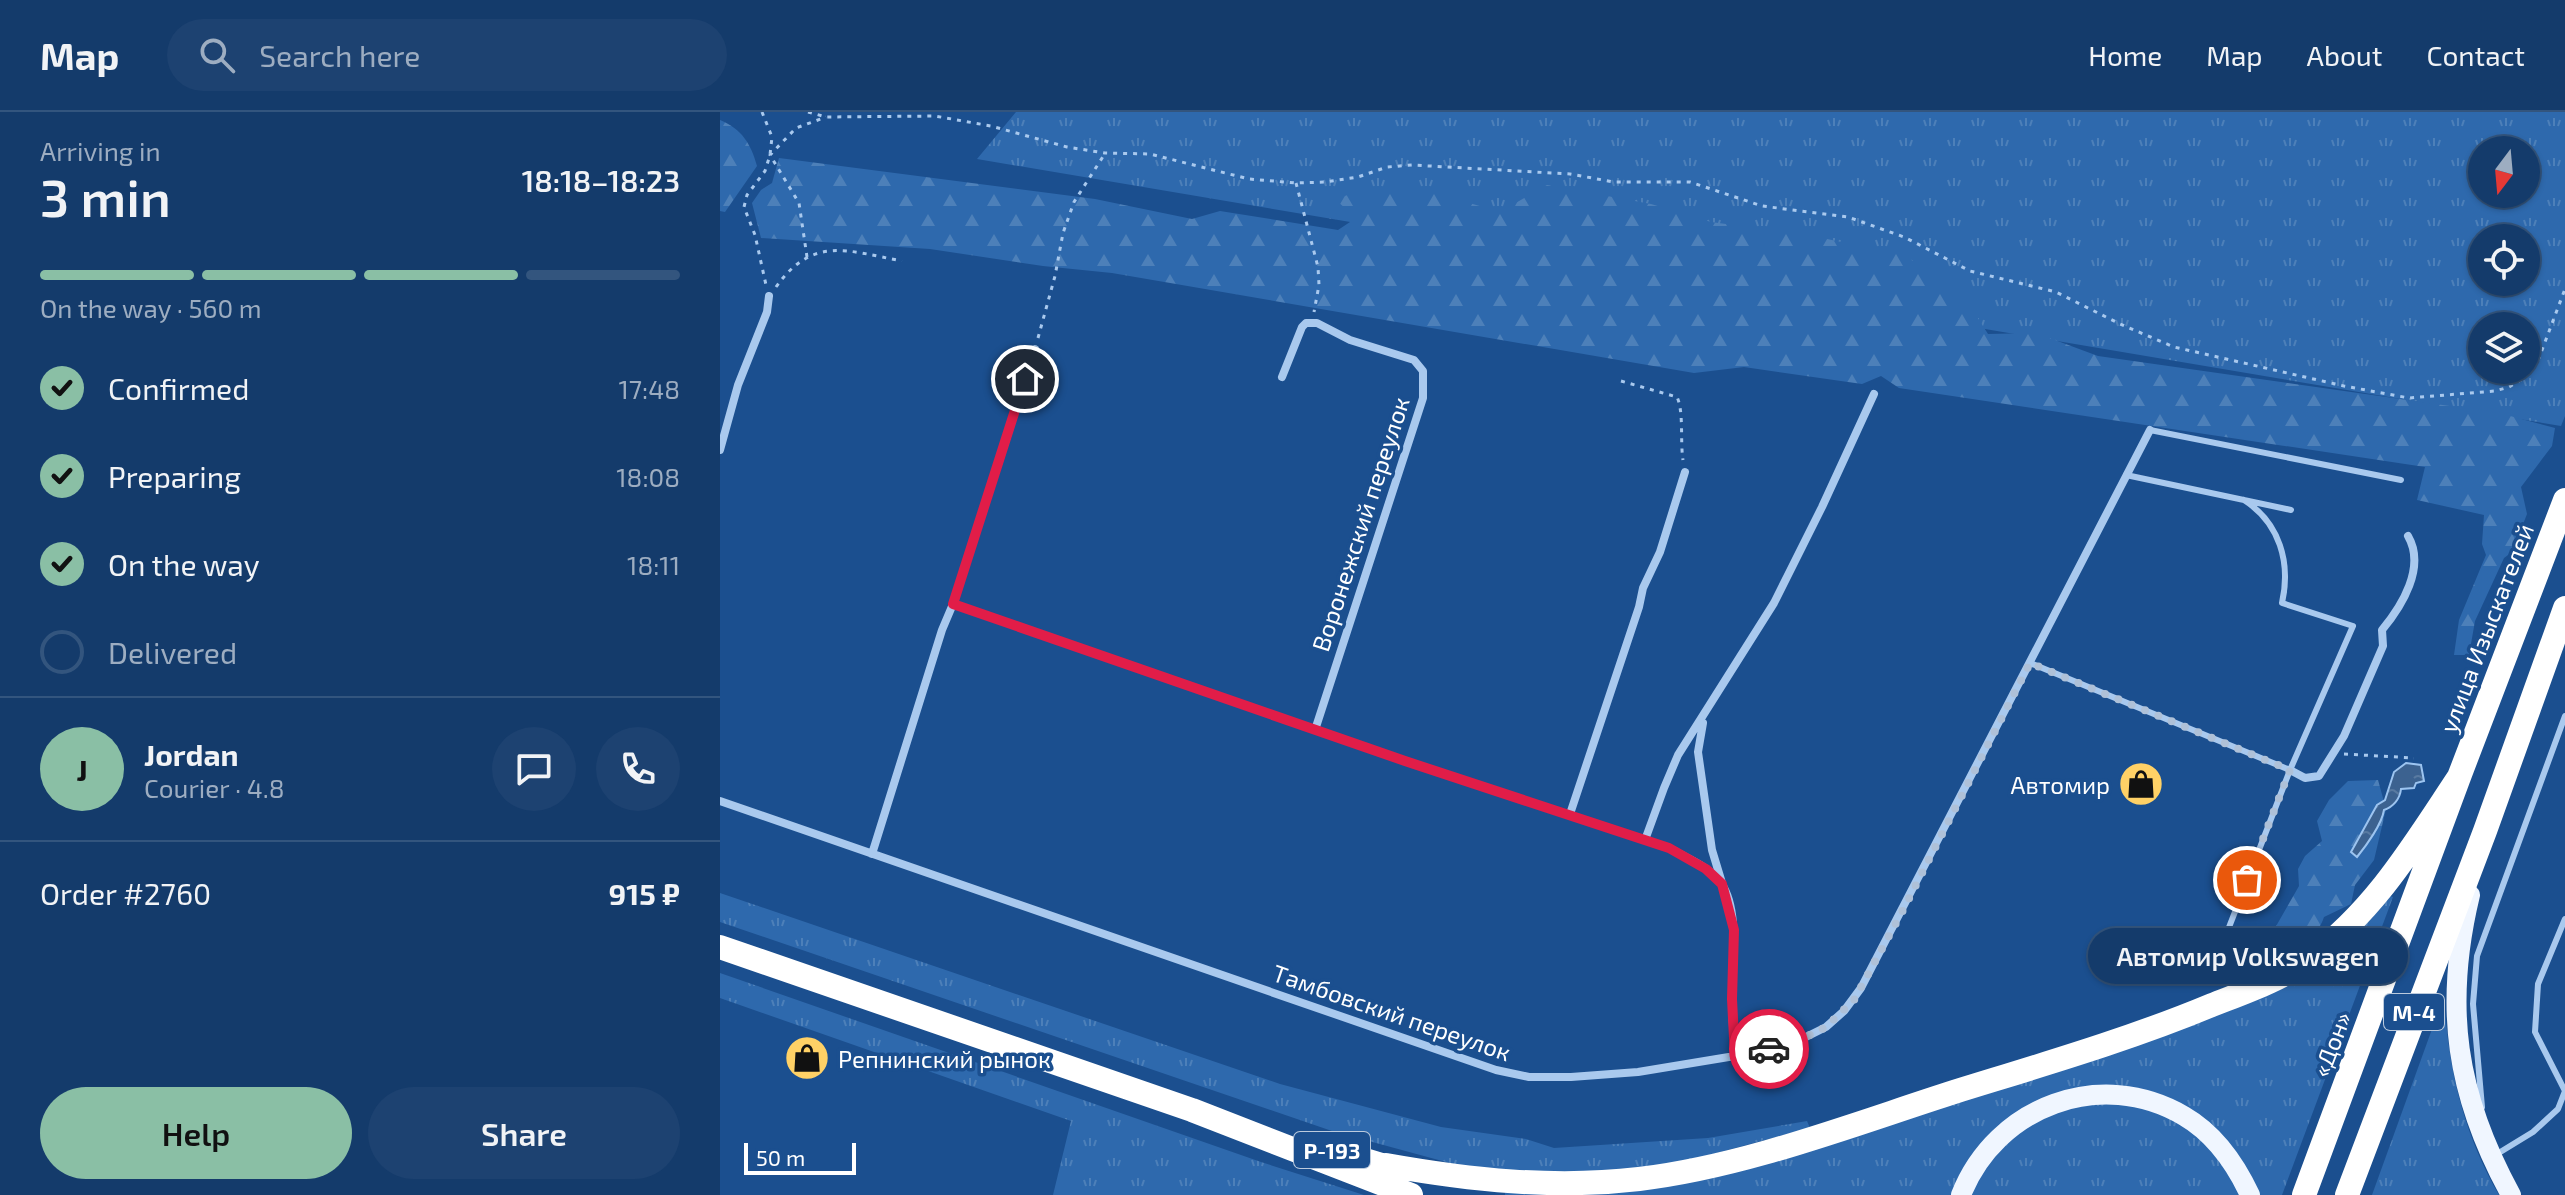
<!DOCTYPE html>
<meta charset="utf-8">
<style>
:root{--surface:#143b6b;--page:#1d4271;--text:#f1f3f6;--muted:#9dadc1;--line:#33557e;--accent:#8abfa5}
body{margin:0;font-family:"Exo 2",sans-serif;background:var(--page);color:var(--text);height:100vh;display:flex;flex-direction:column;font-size:30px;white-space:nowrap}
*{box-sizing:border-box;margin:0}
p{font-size:26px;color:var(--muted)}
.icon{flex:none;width:44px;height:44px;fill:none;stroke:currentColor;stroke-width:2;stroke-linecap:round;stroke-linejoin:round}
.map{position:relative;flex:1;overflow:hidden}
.sheet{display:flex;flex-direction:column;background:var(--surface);width:720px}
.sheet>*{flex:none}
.needle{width:52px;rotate:196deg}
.controls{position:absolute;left:1748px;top:24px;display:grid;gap:16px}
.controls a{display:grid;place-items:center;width:72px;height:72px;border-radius:50%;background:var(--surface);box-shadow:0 2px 6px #0004,0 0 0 2px var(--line);font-size:40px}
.scale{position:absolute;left:24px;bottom:20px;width:112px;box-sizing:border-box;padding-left:8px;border:4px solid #fff;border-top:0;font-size:22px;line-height:28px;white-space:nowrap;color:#fff;-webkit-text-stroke:6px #1b4f8f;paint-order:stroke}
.pin{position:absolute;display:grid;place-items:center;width:68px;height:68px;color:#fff;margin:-34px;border:4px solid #fff;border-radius:50%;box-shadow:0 2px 8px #0007}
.courier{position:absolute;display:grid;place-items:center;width:80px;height:80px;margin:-40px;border:6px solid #e11d48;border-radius:50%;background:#fff;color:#222;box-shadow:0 2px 10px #0007}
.bubble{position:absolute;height:56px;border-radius:28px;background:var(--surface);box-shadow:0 2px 6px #0004,0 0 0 2px var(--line);font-size:26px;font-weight:600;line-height:56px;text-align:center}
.headline em{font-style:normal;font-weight:600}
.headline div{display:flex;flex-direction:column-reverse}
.headline{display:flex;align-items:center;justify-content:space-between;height:136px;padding:0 40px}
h1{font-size:52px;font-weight:600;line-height:60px}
.bar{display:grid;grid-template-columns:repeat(4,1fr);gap:12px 8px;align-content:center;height:96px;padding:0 40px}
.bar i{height:10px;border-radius:6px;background:var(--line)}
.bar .on{background:var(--accent)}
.bar p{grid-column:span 4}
.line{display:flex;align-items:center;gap:20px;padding:0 40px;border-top:2px solid var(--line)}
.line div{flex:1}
.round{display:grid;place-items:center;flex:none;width:84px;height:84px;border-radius:42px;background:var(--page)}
ol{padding:0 40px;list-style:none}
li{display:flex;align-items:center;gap:24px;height:88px}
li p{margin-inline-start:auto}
li .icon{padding:8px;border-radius:50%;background:var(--accent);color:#111;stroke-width:4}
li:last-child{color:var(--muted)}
li i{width:44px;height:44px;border:4px solid var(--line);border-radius:50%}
.button{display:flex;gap:16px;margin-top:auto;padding:16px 40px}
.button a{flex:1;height:92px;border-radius:48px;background:var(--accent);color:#111;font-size:32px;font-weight:600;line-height:92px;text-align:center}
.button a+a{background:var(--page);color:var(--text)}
header{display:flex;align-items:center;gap:48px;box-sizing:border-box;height:112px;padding:0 40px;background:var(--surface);border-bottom:2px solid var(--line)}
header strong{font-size:38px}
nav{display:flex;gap:44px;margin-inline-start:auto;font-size:28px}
.search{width:560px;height:72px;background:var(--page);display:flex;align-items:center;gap:20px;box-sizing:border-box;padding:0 28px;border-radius:44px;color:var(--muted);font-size:30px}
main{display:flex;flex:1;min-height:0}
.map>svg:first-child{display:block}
</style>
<header>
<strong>Map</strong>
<div class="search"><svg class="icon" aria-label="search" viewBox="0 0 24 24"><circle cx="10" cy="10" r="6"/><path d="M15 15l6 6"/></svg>Search here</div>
<nav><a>Home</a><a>Map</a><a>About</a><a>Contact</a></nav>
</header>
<main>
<section class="sheet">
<div class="headline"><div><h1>3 min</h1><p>Arriving in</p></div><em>18:18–18:23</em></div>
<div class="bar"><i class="on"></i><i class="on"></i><i class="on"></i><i></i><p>On the way · 560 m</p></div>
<ol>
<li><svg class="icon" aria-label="check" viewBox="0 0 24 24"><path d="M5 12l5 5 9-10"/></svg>Confirmed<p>17:48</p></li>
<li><svg class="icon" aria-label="check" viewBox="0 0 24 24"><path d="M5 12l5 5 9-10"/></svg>Preparing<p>18:08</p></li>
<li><svg class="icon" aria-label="check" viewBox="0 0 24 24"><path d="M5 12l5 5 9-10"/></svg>On the way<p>18:11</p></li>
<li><i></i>Delivered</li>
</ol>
<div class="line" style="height:144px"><b class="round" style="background:var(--accent);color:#111">J</b><div><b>Jordan</b><p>Courier · 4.8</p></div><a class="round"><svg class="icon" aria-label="chat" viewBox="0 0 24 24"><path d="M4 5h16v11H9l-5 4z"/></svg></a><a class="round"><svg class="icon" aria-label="phone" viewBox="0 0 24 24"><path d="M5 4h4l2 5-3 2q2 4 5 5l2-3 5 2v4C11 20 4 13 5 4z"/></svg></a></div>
<div class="line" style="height:104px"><div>Order #2760</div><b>915 ₽</b></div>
<div class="button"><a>Help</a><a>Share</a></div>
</section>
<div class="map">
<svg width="1845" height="1083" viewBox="0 0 1845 1083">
<defs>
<pattern id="grass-tufts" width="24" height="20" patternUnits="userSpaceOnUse" patternTransform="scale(2)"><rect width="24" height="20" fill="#2e69ad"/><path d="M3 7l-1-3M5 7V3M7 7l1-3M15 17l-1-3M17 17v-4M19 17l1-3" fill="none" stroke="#4d80b9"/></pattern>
<pattern id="forest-firs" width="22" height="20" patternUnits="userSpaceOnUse" patternTransform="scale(2)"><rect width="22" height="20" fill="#2e69ad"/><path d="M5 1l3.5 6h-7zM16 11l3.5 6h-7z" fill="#4d80b9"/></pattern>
<pattern id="water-ripples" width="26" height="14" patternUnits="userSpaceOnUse" patternTransform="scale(2)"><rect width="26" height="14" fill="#3c6290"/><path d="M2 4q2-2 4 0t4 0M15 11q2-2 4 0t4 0" fill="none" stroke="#597aa1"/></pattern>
</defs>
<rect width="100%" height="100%" fill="#1b4f8f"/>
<path fill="url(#grass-tufts)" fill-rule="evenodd" d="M296 0H1845V304L1841 314 257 47ZM1762 38H1806V82H1762ZM1762 126H1806V170H1762ZM1762 214H1806V258H1762Z
M0 781 560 972 721 1015 806 1027 834 1036 988 1026 1087 1009 1090 1016 974 1047 902 1059 847 1064 737 1053 612 1019 0 810Z
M1670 784 1673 785 1562 1083H785V1080L901 1078 1591 858C1622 838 1647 814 1670 784Z
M0 861 541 1050 644 1083H333L351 1009 0 886Z
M1724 884C1728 955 1743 1021 1779 1083H1652Z"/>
<path fill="url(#forest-firs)" d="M0 8C22 17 31 32 37 54L5 100 0 99Z
M59 46 375 87 472 107 500 99 618 118 636 106 616 88C669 61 727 85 780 100L827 73 931 92 991 110 1088 123 1183 143 1220 165 1249 192 1268 222 1316 221 1378 244 1779 301 1835 316 1832 334 1801 375 1807 402 1792 440 1784 446 1755 509 1749 543H1734L1739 508 1766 443 1762 432 1764 403 1697 388 1705 355 1179 276 1161 264 1142 272 1024 255 974 261 392 161 323 154 210 137 41 126 32 91 41 78 52 71Z
M1658 668 1666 697 1654 748 1635 773 1631 792 1604 805C1596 828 1581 833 1559 840L1547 830 1579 774 1578 757 1585 744 1602 729 1597 709 1609 688 1628 669Z"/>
<path fill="url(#water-ripples)" stroke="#9cc4f0" stroke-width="2" d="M1686 651 1701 653 1704 669 1696 671 1694 676 1681 677C1680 687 1673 695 1664 698 1662 712 1646 734 1637 745L1631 740 1657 693 1665 688 1674 660Z"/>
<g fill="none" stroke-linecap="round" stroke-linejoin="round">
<path stroke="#a9c9ee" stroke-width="3" stroke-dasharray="4 6" stroke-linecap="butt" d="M42 0 52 25 50 43 45 59 27 83 24 95 35 123 46 173
M88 0 106 5 215 4 271 14 347 35 385 41 430 42 529 67 576 71 605 70 638 65 667 55 692 53 850 62 894 70H970L1042 94 1128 105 1184 125 1250 159 1336 180 1400 212 1454 235 1624 274 1689 286 1775 279 1789 275 1804 266 1812 258 1819 246 1845 177
M576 71 598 155 599 173 594 200
M87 145 79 91 50 43 76 16 106 5
M56 175C93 123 128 139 182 149
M318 226 335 164 343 121 354 90 384 43
M901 269 957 285C964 300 960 329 963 348
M1624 642 1694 646"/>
<path stroke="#a9c9ee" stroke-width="6" d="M1430 318 1681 368
M1406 363 1571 398
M1310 551 1570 658
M1506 823 1570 658 1633 514 1562 491C1571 451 1560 411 1524 388
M1762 995 1753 892 1757 844 1845 604
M1777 1042 1813 1020 1838 997 1845 979 1815 920 1818 872 1845 807"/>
<path stroke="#a9c9ee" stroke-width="8" d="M562 265 582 215 586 211H597L630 228 694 248 703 259V286L595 618
M0 338 18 273 47 200 49 184
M233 492 685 649 949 736C966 746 989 754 1001 771 1021 799 1011 855 1012 888 1012 907 1014 926 1015 945
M983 611 978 640 992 738 1002 771
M1570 658 1585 666 1599 664 1624 624 1663 534 1662 518C1682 494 1706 455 1688 424
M0 689 776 958 809 965H851L918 960 1039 940 1080 928 1106 915 1124 899 1141 876 1430 318
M850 702 919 495 923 476 940 440 965 360
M925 728 944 676 958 643 1054 491 1102 395 1154 282
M152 742 222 518 233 492 315 237"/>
<path stroke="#f0f6ff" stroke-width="20" d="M1750 783C1723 895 1736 983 1791 1083
M1241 1083C1276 994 1381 955 1464 1004 1495 1022 1515 1051 1530 1083"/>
<path stroke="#fff" stroke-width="24" d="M0 835 472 998 691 1083
M609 1037 681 1059
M666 1053C750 1068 834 1077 919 1067 1023 1055 1134 1012 1234 980 1321 953 1408 928 1492 893 1525 880 1561 868 1590 846 1655 799 1695 731 1739 665
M1584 1083 1739 665 1845 388
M1627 1083 1765 719 1845 496"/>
</g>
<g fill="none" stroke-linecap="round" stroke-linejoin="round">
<path stroke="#afc1d8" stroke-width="8" stroke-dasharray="0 14.4" d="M1049 937 1080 928 1106 915 1134 888 1182 800 1310 551 1570 658 1527 768"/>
<path stroke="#e11d48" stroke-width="10" d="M305 267 233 492 685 649 949 736 986 757 1002 772 1014 818 1012 887 1015 945 1049 937"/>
</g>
<defs>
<g id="shop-disc" transform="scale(2.3)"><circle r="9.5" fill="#ffd166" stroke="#1b4f8f"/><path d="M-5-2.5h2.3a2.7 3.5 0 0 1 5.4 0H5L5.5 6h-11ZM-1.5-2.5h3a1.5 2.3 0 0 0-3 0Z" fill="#111"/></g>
</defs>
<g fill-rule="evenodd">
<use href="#shop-disc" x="1421" y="672"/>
<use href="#shop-disc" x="87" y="946"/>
</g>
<g text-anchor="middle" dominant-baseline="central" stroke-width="7" stroke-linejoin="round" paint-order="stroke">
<g fill="#1b4f8f" stroke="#bbcadd" stroke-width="2">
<rect x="1664" y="882" width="60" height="36" rx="6"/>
<rect x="574" y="1020" width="76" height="36" rx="6"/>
</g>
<g font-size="22" font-weight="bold" fill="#fff">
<text x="1694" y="900">М-4</text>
<text x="612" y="1038">Р-193</text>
</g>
<g font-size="24" fill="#fff" stroke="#1b4f8f">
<text transform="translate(640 412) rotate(-72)">Воронежский переулок</text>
<text transform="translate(1766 516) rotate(-69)">улица Изыскателей</text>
<text transform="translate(672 900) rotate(19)">Тамбовский переулок</text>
<text transform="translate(1611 932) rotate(-69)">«Дон»</text>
</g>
<g font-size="24" fill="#fff" stroke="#1b4f8f" text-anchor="end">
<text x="1390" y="672">Автомир</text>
<text x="118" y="946" text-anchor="start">Репнинский рынок</text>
</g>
</g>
</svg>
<div class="controls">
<a><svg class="needle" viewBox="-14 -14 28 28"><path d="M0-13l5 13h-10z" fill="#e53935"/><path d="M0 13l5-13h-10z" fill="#9dadc1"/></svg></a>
<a><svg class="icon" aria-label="locate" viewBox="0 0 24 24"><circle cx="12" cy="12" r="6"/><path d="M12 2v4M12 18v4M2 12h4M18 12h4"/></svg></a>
<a><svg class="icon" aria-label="layers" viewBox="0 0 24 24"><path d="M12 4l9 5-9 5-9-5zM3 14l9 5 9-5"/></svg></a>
</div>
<div class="scale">50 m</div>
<div class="pin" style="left:1527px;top:768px;background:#ea580c"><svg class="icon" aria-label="bag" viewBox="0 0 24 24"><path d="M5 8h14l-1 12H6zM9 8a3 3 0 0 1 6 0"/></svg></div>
<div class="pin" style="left:305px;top:267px;background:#1f2937"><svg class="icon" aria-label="home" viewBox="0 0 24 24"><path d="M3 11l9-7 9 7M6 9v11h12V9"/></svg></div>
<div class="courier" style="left:1049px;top:937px"><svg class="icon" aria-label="car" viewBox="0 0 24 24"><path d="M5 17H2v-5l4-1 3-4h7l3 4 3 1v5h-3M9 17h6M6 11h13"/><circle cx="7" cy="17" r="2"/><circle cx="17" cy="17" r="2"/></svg></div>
<div class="bubble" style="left:1368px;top:816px;width:320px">Автомир Volkswagen</div>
</div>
</main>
